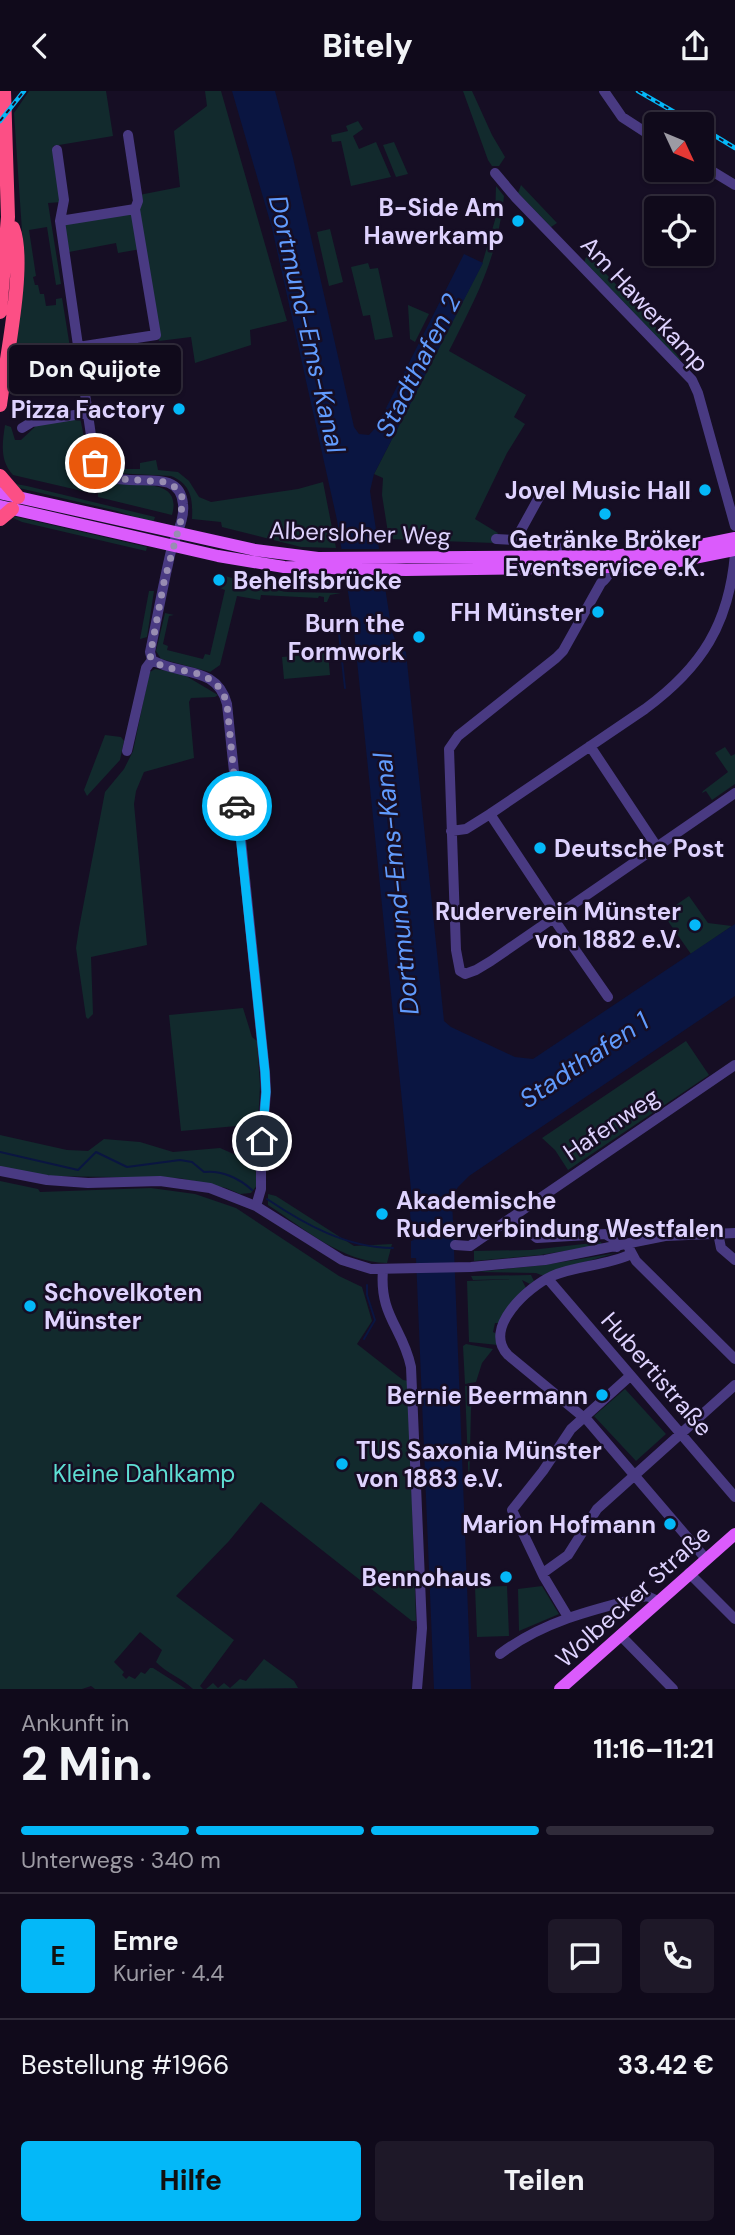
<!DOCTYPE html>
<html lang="de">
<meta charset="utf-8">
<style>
:root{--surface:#100a1b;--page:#1e1828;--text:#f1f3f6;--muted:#9c9aa3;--line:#302b3a;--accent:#04b8f8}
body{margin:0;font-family:"DM Sans",sans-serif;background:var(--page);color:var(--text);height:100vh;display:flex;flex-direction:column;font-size:26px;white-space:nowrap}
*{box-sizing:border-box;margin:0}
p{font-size:23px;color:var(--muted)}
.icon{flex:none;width:38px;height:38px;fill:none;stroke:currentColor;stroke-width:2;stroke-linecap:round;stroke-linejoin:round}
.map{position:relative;height:1598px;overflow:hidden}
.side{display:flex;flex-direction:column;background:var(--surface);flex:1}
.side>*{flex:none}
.needle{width:46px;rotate:134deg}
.tools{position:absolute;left:644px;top:21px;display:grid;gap:14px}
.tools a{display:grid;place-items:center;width:70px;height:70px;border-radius:7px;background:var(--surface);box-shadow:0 2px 5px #0004,0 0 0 2px var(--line);font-size:35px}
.pin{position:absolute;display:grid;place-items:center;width:60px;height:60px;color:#fff;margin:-30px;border:4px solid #fff;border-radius:50%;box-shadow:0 2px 7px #0007}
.courier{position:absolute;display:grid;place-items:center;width:70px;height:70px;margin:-35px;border:5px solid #04b8f8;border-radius:50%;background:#fff;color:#222;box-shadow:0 2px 9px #0007}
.bubble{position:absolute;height:49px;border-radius:7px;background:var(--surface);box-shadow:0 2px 5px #0004,0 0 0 2px var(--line);font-size:23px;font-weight:800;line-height:49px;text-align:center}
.summary em{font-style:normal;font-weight:800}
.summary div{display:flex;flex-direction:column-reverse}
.summary{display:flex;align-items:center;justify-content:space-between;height:119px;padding:0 21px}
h1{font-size:46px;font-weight:800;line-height:52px}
.bar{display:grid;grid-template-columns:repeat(4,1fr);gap:10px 7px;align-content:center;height:84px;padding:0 21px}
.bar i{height:9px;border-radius:5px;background:var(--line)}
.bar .current{background:var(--accent)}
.bar p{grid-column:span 4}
.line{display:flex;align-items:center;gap:18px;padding:0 21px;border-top:2px solid var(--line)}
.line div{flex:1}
.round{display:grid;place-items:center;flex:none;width:74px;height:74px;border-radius:7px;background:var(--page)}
.primary-button{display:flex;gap:14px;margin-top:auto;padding:14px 21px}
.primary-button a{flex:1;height:80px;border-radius:7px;background:var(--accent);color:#111;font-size:28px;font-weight:800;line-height:80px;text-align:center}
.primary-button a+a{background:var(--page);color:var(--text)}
header{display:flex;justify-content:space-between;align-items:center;height:91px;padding:0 21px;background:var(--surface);font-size:32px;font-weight:800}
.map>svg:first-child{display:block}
</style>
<header><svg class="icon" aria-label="back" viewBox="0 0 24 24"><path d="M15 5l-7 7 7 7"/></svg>Bitely<svg class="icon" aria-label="share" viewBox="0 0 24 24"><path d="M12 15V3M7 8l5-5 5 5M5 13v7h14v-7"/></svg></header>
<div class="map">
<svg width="735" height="1598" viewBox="0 0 735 1598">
<rect width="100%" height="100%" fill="#160e24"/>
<path fill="#122a2d" d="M29 0H106L113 45 53 55 62 111 48 112 61 193 56 194 47 136 29 139 36 185 33 186 35 194H38L40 203H44L46 215 56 214V208L62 207 74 281 12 287 20 221 23 155 14 22Z
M205 0H221L287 230 250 239 251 254 195 272 191 246 159 250 138 119 139 104 180 96 174 40 207 15Z
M463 0H472L492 44 505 66 499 75H492L488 69Z
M358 30 363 38 353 45 359 58 376 51 391 86 351 95 341 50 332 51 331 44 348 40 346 35Z
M394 51 408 83 396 86 383 54Z
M521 94 557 132 551 136 518 102Z
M496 95 504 105C497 169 477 204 449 260L526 304 514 326 525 333 507 362 475 428 498 442 494 452 389 448 382 404 383 387 374 383 482 173 495 129Z
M134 120 141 158 118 162 116 152 69 161 64 133Z
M330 138 343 191 329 195 317 141Z
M587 163 651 230 681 269 677 268 584 172Z
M368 172 370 178 378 177 393 246 375 249 370 224 363 225 351 176Z
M408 214 429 223 415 251 410 248Z
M80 326 95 403 13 384C0 370 2 354 5 334L11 336 15 349H21L38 333Z
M156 369 158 379 178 381 189 390 199 406 211 411 298 398 323 391 336 457 301 456 222 436 221 431 192 428C193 408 191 393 171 385L113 382V378H140V372Z
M97 386C115 402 185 378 172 424L98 406Z
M16 393 27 395 155 426 153 432 117 420 19 397Z
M13 425 17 426 147 456 146 460 22 431 11 426Z
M216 482 260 496 288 501 341 502 330 504 327 511H324V506L319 505 318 507 261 504 260 509 237 505 220 574 210 581 161 568 156 560 165 522 174 524 169 525 163 553 168 555 167 559 203 568 205 563 210 564 225 499 220 497 221 491 214 489Z
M231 482 296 488 340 489 341 496 340 498C305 498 261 502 231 482Z
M149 500H154L147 546 140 548Z
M328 562 330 584 284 588 282 566Z
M155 578 181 582 218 604 215 606 191 607 189 611 194 667 144 681 136 700 134 713 147 854 91 866 93 923 88 928 86 926 76 857 79 837 105 701 124 678 133 660 148 588 150 581Z
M105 644 121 646 124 650 120 669 87 705 84 699Z
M725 656 731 665 735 663V693L712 709 706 700 702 702 703 700 728 681 715 662Z
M689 805 708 832 732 835 691 863 663 823Z
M243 917 252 946 257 950 260 995 258 1033 181 1040 169 924Z
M686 950 709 984 568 1079 555 1059 542 1047Z
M0 1044 67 1059 88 1060 104 1048 140 1051 173 1061 220 1057 254 1072 258 1093 251 1102 240 1103 226 1097 179 1087 44 1085 0 1076Z
M0 1090 38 1098 40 1101 151 1097 195 1103 236 1117 339 1185 362 1196 372 1230 357 1253 403 1289 408 1290 416 1530H412L261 1411 229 1450 176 1505 234 1549 200 1595 203 1598H193C182 1587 166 1582 156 1571L162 1559 140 1541 114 1571 124 1581 122 1584 126 1588 129 1585 135 1588 141 1581 145 1583 150 1577H153L186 1598H95L91 1595 82 1598H0Z
M268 1103 276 1105 354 1155 392 1153 387 1172C342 1171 305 1138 268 1114Z
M601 1151 602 1154 540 1164 474 1170V1160L531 1159Z
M616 1162 560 1178 544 1185 536 1182 477 1181 544 1174Z
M531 1184 534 1190 530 1193 522 1189 527 1199 499 1232H495L493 1241 497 1243 498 1254 469 1251 467 1190 514 1188 473 1189 471 1185Z
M466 1253 493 1258 482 1272 476 1291 465 1293 463 1255Z
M465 1295H475L471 1318 469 1400Z
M625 1298 666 1343 636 1370 594 1325Z
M507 1495 509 1545 477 1546 475 1496Z
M542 1495 559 1523 519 1540 518 1498Z
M264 1568 294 1590 298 1597 206 1598 213 1592 218 1597 224 1592 230 1597 240 1588 246 1590Z"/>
<path fill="#0a1541" d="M232 0H275L293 67 354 336 359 343 369 344 377 335 464 163 483 172 374 383 370 400 392 541 397 553 406 561 444 930 451 936 515 966 533 968 735 833V905L469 1085 458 1096 452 1107 471 1598H434L416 1167H411V1150L414 1149 412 1146 410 1121 413 1118 354 540 337 429 272 137Z"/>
<path fill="#160e24" d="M337 458H382L388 489 342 488Z"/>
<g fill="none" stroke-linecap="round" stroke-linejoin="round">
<path stroke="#0a1541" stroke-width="2" d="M339 542 345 597
M0 1061 78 1079 96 1061 127 1076 180 1069 192 1071 204 1081C221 1079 239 1087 252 1099
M267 1108C304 1133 347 1157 393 1157
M364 1248 375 1229 367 1204V1194"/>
<path stroke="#493a82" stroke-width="10" d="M604 0 622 26 656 48
M128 44 138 110 135 118
M57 59 64 109 60 130 95 372C110 409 179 367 183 413 185 429 175 445 171 460 163 494 157 528 150 561L152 569 146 577 127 660
M702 74 735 94
M495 82 516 107 692 289 698 302 735 435
M60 130 135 118 156 244 78 256
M22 337 32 331 87 322
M496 448 552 451 556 454 558 466
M526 449 521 444V439L543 399
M609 469C612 479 609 485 601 492L563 560 556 567 458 645 449 658 456 859 460 880 465 883 476 879 491 870 735 702
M152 569C179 585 217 574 227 613L265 981 266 1001 262 1050
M590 655 657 756
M490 723 557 824
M451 740 466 738 490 723 645 618C702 576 729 533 735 463
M553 827 608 906
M0 1080 47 1089 88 1092 160 1090 210 1097 256 1115 342 1169 371 1178 471 1176 545 1169 665 1145 735 1142
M256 1115 261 1098V1055
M511 1127 537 1147 605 1143 612 1147 617 1156
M718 1142 721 1157 735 1169
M455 1154 470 1155 735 974
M629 1157 636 1170 735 1268
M631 1163C607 1175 577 1174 552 1185 528 1196 482 1237 508 1264L588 1330 706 1468
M383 1179C379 1225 403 1237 411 1276L422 1537 417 1598
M548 1188 735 1406
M543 1482 568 1464 597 1418 735 1294
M689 1482 735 1528
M568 1526 544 1486 512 1419 543 1380 571 1338 630 1285
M620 1544 673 1598
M500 1563C543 1530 595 1518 647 1505L658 1510"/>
<path stroke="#db5bfc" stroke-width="12" d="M0 402 255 459 318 467 608 465 671 460 735 447
M0 415 218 465 284 476 406 479 611 476 674 471 735 459
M560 1598 735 1443"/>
<path stroke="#fc4f85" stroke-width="14" d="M0 221 8 126 4 0
M0 314C5 273 27 172 13 137
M0 385 18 406
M0 428 12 418"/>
<g stroke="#04b8f8" stroke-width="4.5">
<path id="rail" d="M638 0 695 33
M0 30 24 0
M702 37 735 57"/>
</g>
<use href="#rail" stroke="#160e24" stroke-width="2" stroke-dasharray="5" stroke-linecap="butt"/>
</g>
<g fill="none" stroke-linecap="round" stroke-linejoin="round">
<path stroke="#988db2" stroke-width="7" stroke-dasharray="0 12.6" d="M95 372 99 380 107 387 165 391 175 396 182 406 181 429 164 491 150 565C165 589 214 567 227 613L237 715"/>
<path stroke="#04b8f8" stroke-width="9" d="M237 715 265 981 266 1001 262 1050"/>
</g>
<g fill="#04b8f8" stroke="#160e24" stroke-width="2.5">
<circle cx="518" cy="130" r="7"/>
<circle cx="179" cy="318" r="7"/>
<circle cx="705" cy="399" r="7"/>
<circle cx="605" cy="423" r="7"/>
<circle cx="219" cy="489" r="7"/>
<circle cx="598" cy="521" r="7"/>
<circle cx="419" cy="546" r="7"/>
<circle cx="540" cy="757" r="7"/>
<circle cx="695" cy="834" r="7"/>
<circle cx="382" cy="1123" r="7"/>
<circle cx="30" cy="1215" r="7"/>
<circle cx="602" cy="1304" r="7"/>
<circle cx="342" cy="1373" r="7"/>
<circle cx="670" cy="1433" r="7"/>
<circle cx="506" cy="1486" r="7"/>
</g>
<g text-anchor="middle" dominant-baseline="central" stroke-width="5" stroke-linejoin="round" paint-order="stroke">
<g font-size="24" font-weight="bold" fill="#ded2fe" stroke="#160e24" text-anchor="end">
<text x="504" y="116">B-Side Am<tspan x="504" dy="28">Hawerkamp</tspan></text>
<text x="165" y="318">Pizza Factory</text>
<text x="691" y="399">Jovel Music Hall</text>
<text x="605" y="448" text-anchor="middle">Getränke Bröker<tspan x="605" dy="28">Eventservice e.K.</tspan></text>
<text x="233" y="489" text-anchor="start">Behelfsbrücke</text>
<text x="584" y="521">FH Münster</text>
<text x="405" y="532">Burn the<tspan x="405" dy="28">Formwork</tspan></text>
<text x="554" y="757" text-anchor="start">Deutsche Post</text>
<text x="681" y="820">Ruderverein Münster<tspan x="681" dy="28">von 1882 e.V.</tspan></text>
<text x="396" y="1109" text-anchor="start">Akademische<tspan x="396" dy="28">Ruderverbindung Westfalen</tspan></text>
<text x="44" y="1201" text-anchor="start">Schovelkoten<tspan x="44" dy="28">Münster</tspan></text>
<text x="588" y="1304">Bernie Beermann</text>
<text x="356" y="1359" text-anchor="start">TUS Saxonia Münster<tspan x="356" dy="28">von 1883 e.V.</tspan></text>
<text x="656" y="1433">Marion Hofmann</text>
<text x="492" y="1486">Bennohaus</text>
</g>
<g font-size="24" fill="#ded2fe" stroke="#160e24">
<text transform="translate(645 213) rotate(47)">Am Hawerkamp</text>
<text transform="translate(360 442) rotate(2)">Albersloher Weg</text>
<text transform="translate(611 1033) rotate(-34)">Hafenweg</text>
<text transform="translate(657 1283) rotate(49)">Hubertistraße</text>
<text transform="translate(633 1505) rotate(-42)">Wolbecker Straße</text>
</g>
<g font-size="24" fill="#5eded3" stroke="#160e24">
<text x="144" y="1382">Kleine Dahlkamp</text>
</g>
<g font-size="26" font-style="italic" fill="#619bfd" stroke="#160e24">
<text transform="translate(307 233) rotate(77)">Dortmund-Ems-Kanal</text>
<text transform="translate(418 274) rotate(-63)">Stadthafen 2</text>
<text transform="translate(396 793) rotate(-96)">Dortmund-Ems-Kanal</text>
<text transform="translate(584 969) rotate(-34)">Stadthafen 1</text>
</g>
</g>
</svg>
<div class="tools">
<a><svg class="needle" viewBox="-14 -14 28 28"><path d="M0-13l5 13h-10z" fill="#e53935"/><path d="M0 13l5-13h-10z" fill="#9c9aa3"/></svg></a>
<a><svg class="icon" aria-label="locate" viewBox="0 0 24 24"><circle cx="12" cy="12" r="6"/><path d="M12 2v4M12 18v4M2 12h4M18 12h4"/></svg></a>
</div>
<div class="pin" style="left:95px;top:372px;background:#ea580c"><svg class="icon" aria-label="bag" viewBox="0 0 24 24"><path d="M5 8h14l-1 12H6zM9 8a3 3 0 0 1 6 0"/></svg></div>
<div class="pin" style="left:262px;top:1050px;background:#1f2937"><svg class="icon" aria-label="home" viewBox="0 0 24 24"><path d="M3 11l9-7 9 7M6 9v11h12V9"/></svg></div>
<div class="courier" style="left:237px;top:715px"><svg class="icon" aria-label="car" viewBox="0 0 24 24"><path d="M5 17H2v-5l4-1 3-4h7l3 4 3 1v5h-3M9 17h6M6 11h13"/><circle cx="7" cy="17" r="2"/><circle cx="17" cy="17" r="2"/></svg></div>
<div class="bubble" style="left:9px;top:254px;width:172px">Don Quijote</div>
</div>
<section class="side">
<div class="summary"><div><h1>2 Min.</h1><p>Ankunft in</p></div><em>11:16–11:21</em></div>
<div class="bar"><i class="current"></i><i class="current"></i><i class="current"></i><i></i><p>Unterwegs · 340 m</p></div>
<div class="line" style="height:126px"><b class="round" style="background:var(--accent);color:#111">E</b><div><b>Emre</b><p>Kurier · 4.4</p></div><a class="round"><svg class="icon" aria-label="chat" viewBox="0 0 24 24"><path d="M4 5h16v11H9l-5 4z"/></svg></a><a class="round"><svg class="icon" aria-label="phone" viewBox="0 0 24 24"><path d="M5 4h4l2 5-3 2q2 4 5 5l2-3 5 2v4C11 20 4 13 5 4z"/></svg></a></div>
<div class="line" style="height:91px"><div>Bestellung #1966</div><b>33.42 €</b></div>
<div class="primary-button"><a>Hilfe</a><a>Teilen</a></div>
</section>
